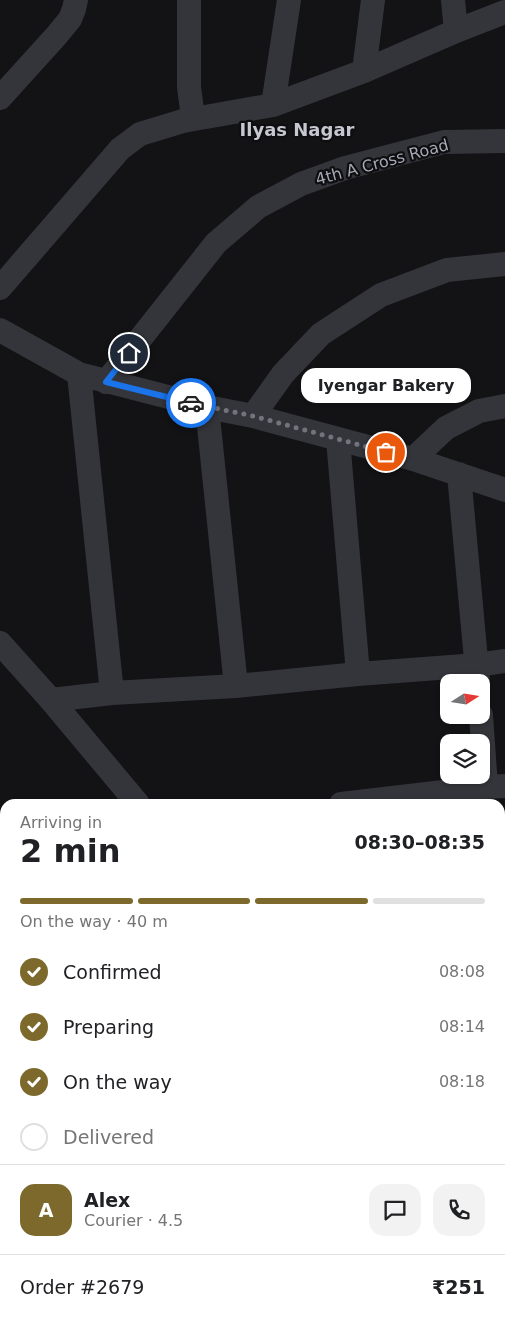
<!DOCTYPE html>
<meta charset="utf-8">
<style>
:root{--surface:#fff;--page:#f2f2f2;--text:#202124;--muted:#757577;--line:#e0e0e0;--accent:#7c692b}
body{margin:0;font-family:"DejaVu Sans",sans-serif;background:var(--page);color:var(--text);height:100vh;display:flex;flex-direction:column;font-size:19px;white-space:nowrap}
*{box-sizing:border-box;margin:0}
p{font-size:16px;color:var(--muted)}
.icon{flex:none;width:28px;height:28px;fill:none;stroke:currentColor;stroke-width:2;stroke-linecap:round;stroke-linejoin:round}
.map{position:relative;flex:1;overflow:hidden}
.panel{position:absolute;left:0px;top:799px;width:505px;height:531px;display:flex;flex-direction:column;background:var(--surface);border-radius:15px 15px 0 0;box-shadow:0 1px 4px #0004}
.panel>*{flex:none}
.needle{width:32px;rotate:78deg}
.fabs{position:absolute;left:440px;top:674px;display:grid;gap:10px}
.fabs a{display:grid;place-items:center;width:50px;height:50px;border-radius:10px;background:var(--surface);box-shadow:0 1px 4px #0004;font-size:25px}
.pin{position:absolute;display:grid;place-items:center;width:42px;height:42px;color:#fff;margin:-21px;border:2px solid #fff;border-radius:50%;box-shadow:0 1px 5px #0007}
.courier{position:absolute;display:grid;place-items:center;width:50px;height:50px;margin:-25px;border:4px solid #1a73e8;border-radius:50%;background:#fff;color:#222;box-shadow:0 1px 6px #0007}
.bubble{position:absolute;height:35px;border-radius:15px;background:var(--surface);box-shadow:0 1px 4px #0004;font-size:16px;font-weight:700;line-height:35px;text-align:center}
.head em{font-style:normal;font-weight:700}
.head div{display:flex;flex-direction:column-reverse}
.head{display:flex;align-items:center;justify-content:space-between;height:85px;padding:0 20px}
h1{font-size:32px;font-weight:700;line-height:38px}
.bar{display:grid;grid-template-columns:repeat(4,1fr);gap:8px 5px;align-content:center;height:60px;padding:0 20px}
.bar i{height:6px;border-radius:4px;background:var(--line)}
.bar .current{background:var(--accent)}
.bar p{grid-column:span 4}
.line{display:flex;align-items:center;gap:12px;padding:0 20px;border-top:1px solid var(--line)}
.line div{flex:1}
.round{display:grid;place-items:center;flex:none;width:52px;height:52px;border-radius:15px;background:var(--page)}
ol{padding:0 20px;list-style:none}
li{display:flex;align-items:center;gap:15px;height:55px}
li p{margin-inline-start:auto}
li .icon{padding:5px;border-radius:50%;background:var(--accent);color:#fff;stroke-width:4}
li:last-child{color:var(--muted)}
li i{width:28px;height:28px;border:2px solid var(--line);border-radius:50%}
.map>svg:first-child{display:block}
</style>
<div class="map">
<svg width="505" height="1329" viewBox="0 0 505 1329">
<rect width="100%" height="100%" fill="#131315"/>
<path fill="#1e251f" d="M211 1325H310L311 1329H212Z"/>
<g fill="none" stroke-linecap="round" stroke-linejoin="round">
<path stroke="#34353a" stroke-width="24" d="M189 0V87L193 118
M453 0 456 31
M364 71 373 0
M0 98 57 35 70 19 74 9 76 0
M273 105 289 0
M0 288 120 149 140 134 183 121 273 105 364 71 456 31 505 12
M0 330 79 374 207 407 253 416 413 459 505 490
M79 374 112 693
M106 382 216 243 258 207 301 184 345 168 444 142 505 141
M207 407 236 686
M253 416 283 374 321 334 381 295 447 270 505 264
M338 439 358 674
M413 459 446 428 479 411 505 406
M459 474 478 682
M0 643 51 700 138 804
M51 700 112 693 236 686 358 674 477 665 505 661
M481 715 486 787
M341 804 486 787 505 786
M0 985 5 1007
M500 1029 505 1028
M0 1061 5 1060
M0 1183 5 1182
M174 1325 175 1329
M319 1325V1329"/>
<path stroke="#60626b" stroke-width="28" d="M500 917 505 910
M500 961 505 954
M366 1325V1329
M400 1325V1329"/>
</g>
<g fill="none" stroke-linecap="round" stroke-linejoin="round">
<path stroke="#72747d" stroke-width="5" stroke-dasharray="0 9" d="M191 403 253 416 386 452"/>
<path stroke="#1a73e8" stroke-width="6" d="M129 353 106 382 191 403"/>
</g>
<g text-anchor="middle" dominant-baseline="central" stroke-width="4.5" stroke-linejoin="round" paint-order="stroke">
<g font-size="16" fill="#a5a8b5" stroke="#0e0e10">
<text transform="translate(382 162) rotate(-15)">4th A Cross Road</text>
</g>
<g font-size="18" font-weight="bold" fill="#c6c8d1" stroke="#0e0e10">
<text x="297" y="129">Ilyas Nagar</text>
</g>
</g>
</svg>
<div class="fabs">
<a><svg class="needle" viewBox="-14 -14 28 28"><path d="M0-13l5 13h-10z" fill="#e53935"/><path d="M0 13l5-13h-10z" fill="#757577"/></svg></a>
<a><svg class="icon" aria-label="layers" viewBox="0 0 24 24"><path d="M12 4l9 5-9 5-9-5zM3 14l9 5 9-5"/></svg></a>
</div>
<div class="pin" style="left:386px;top:452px;background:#ea580c"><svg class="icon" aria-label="bag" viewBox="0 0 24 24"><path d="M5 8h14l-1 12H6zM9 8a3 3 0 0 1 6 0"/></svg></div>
<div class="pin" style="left:129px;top:353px;background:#1f2937"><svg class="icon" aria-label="home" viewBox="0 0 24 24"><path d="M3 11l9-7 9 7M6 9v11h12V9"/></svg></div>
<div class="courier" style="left:191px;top:403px"><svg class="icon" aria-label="car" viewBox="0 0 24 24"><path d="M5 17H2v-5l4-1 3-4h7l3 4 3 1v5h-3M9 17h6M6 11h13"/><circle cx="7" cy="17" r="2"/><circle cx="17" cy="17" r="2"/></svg></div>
<div class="bubble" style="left:301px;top:368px;width:170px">Iyengar Bakery</div>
<section class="panel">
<div class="head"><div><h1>2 min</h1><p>Arriving in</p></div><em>08:30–08:35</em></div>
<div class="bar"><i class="current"></i><i class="current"></i><i class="current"></i><i></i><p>On the way · 40 m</p></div>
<ol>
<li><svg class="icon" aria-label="check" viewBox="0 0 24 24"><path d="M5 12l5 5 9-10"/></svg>Confirmed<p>08:08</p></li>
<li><svg class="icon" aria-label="check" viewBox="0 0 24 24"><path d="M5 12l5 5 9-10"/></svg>Preparing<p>08:14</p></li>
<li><svg class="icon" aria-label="check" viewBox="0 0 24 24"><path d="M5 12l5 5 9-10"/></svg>On the way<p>08:18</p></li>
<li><i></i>Delivered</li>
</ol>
<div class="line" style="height:90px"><b class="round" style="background:var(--accent);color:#fff">A</b><div><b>Alex</b><p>Courier · 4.5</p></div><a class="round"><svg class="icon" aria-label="chat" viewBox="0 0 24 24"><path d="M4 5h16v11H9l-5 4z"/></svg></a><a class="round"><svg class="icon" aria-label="phone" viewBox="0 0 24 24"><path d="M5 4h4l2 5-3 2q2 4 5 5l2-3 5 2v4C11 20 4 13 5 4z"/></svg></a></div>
<div class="line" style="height:65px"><div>Order #2679</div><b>₹251</b></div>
</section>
</div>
